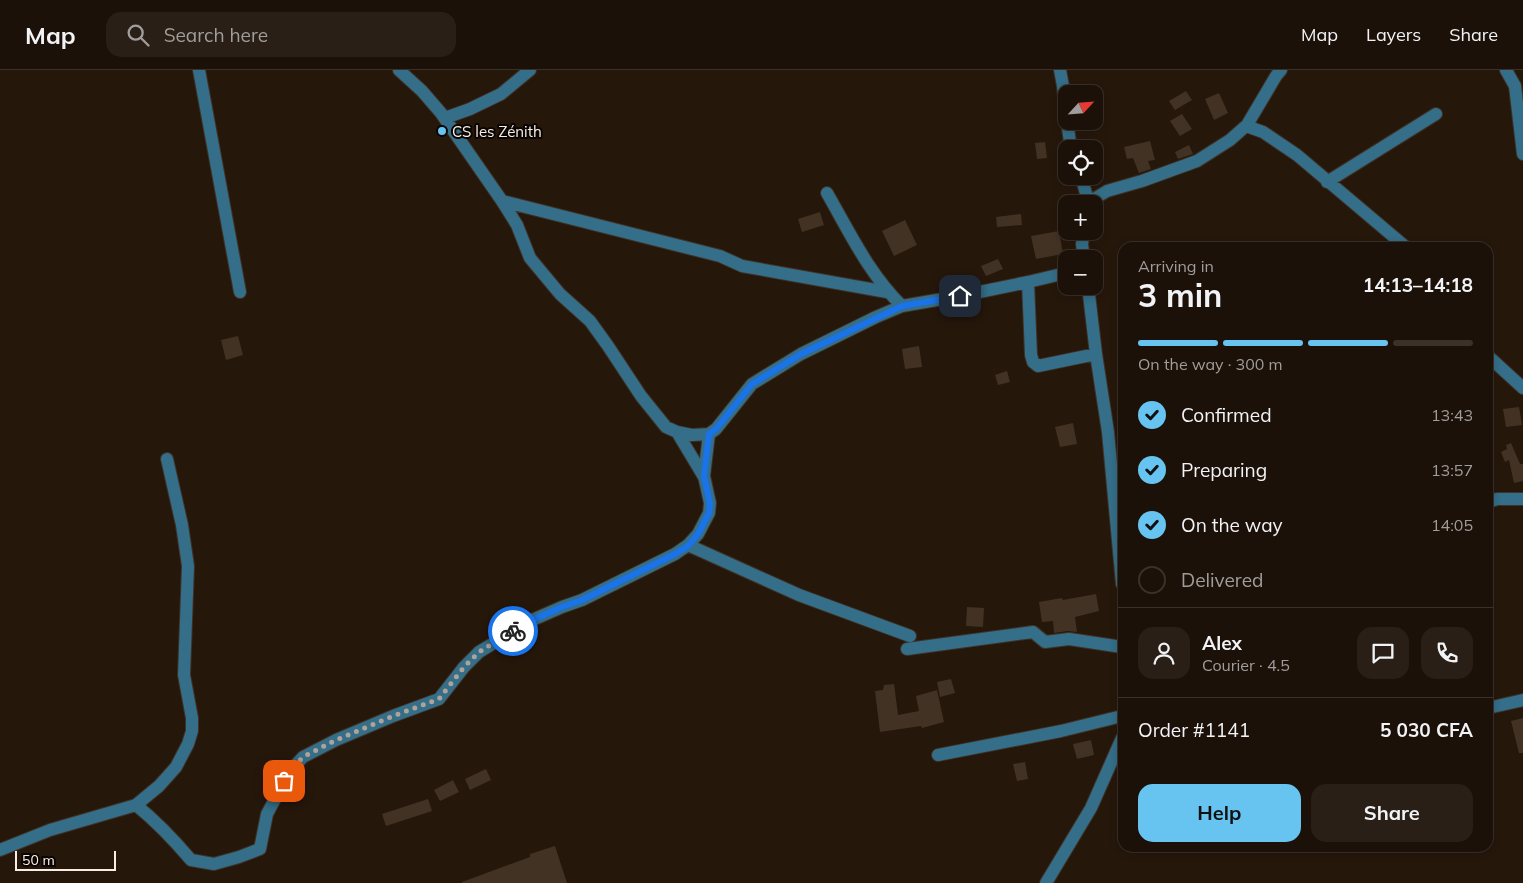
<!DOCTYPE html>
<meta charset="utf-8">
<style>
:root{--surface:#1c1108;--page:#291f16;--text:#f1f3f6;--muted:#a09d9c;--line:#3a3129;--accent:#67c4f0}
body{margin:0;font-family:Mulish,sans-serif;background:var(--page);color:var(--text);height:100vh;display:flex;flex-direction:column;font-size:19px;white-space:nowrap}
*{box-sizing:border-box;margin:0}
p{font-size:16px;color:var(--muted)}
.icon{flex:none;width:28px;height:28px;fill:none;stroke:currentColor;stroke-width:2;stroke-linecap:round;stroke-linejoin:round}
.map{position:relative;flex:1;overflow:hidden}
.sheet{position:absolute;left:1118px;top:172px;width:375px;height:610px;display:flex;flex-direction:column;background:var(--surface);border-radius:15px;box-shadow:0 2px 8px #0003,0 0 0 1px var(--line)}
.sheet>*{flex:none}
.needle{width:32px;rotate:64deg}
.tools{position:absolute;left:1058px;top:15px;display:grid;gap:10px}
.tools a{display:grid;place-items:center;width:45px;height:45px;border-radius:10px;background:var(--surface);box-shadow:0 2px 8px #0003,0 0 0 1px var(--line);font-size:25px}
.scale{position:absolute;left:15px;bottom:12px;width:101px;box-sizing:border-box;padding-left:5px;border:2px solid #f9eee6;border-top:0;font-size:14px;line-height:18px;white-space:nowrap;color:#f9eee6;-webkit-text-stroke:4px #0a0502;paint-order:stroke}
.pin{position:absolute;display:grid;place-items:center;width:42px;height:42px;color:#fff;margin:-21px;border-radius:10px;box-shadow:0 2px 8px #0006}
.courier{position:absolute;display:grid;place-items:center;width:50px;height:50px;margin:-25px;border:4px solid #1a73e8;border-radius:50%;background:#fff;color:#222;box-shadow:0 1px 6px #0007}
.headline em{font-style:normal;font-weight:700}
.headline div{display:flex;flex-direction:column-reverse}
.headline{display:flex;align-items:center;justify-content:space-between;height:85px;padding:0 20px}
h1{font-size:32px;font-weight:700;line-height:38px}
.bar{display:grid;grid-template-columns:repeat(4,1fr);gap:8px 5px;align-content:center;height:60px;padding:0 20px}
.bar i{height:6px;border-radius:4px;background:var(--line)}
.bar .current{background:var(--accent)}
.bar p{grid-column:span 4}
.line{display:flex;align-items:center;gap:12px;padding:0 20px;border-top:1px solid var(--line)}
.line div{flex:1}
.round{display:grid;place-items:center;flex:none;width:52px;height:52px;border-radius:15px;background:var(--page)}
ol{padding:0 20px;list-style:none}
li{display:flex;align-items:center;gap:15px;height:55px}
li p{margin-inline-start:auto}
li .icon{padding:5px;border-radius:50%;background:var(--accent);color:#111;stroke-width:4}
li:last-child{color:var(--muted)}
li i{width:28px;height:28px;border:2px solid var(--line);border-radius:50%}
.action{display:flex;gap:10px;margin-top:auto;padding:10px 20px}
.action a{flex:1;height:58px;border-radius:15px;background:var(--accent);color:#111;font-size:20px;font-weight:700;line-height:58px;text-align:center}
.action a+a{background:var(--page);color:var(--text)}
header{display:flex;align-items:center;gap:30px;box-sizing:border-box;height:70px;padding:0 25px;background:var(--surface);border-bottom:1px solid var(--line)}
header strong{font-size:24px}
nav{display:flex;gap:28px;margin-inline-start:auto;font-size:18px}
.search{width:350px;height:45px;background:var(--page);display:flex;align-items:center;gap:12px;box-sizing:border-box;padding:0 18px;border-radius:15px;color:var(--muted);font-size:19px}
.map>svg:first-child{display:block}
</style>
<header>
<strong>Map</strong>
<div class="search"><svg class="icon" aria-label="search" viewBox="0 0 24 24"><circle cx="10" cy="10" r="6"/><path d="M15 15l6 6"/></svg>Search here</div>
<nav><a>Map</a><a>Layers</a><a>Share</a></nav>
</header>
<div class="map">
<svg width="1523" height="813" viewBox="0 0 1523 813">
<rect width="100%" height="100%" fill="#26170b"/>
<path fill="#423224" d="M1186 21 1192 30 1175 40 1169 31Z
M1219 23 1228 43 1214 50 1205 29Z
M1182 44 1192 59 1180 66 1170 51Z
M1150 71 1155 90 1148 91 1151 99 1139 103 1133 88 1127 89 1124 77Z
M1045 72 1047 88 1037 89 1035 73Z
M1189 75 1193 84 1178 89 1175 82Z
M820 142 824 155 802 162 798 149Z
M1021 144 1022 155 997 157 996 147Z
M905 150 917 175 894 186 882 161Z
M1059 161 1063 184 1036 189 1031 166Z
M998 189 1003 199 986 206 981 196Z
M238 266 243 285 226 290 221 270Z
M919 276 922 297 905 299 902 279Z
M1007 301 1010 312 998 315 995 305Z
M1519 337 1522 355 1506 357 1503 339Z
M1073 353 1077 374 1060 377 1055 357Z
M1511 373 1520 394H1523V411L1514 413 1509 390 1505 392 1501 382 1507 379 1506 375Z
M1096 524 1099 541 1075 547 1077 562 1068 561 1054 563 1053 551 1042 552 1039 532 1062 528 1063 530Z
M967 537 984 538 983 557 966 556Z
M951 609 955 623 940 627 937 612Z
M894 614 898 645 919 641 916 626 937 620 944 652 922 658 921 656 880 662 875 621 883 620 884 615Z
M1523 648V683H1519L1511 651Z
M1091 670 1094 685 1077 689 1073 674Z
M1025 692 1028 709 1017 711 1013 694Z
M486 699 491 710 470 720 465 709Z
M453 710 459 722 440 731 434 720Z
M428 729 432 741 386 756 382 744Z
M555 776 567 813H462V812L530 787V784Z"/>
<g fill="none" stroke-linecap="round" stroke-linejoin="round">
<g stroke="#3f3125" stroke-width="14">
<path id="street" d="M199 0 240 222
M399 0 422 21 441 43 502 131 517 155 530 188 560 224 590 251 608 276 641 326 666 357 677 362 692 365 709 364 716 359 752 314 801 284 876 247 902 236 960 226 1028 212 1066 203
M1060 0 1063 16 1066 47
M1506 0 1515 16 1523 84
M445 48 470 39 501 24 530 0
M1067 51 1071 79
M1246 56 1263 62 1297 85 1407 178
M1081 106 1089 134
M1327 112 1436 44
M827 123C850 163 869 204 902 236
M502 131 720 186 742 196 887 222
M1089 132 1107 121 1142 111 1197 91 1230 70 1247 55 1276 6 1281 0
M1084 189 1082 174 1084 161
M1028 212 1031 285 1033 292 1038 296 1096 284
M1088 216 1096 284 1108 362 1122 514
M1488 286 1523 318
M677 362 704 407
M1488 432 1497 429H1523
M688 475 799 525 910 566
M907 579 1033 562 1045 572 1069 569 1122 577
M1488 638 1523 630
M938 685 1061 661 1122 646
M136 735C157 752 174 770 191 790L214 794 239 787 260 779 267 744 290 701 303 687 336 670 393 646 439 629 464 597 479 582 530 551 562 537 582 530 675 484 688 475 698 464 709 443 710 433 704 406 709 364
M0 780 50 760 136 735 159 716 176 697 188 674 192 661V648L184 605 188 496 182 455 167 389
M1046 813 1091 738 1122 668"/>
</g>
<use href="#street" stroke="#346e88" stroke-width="12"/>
</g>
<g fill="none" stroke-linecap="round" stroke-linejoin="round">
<path stroke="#afa399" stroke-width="5" stroke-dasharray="0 9" d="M284 711 290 701 303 687 336 670 393 646 439 629 464 597 479 582 513 561"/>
<path stroke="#1a73e8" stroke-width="6" d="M513 561 530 551 562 537 582 530 675 484 688 476 698 464 709 443 710 434 704 406 709 364 716 359 752 314 801 284 902 236 960 226"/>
</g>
<circle fill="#67c4f0" stroke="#0a0502" stroke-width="2" cx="442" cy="61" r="5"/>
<g text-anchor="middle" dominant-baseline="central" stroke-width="4" stroke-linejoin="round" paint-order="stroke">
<g font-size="15" fill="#f9eee6" stroke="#0a0502" text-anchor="start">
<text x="452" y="61">CS les Zénith</text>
</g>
</g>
</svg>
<div class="tools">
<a><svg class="needle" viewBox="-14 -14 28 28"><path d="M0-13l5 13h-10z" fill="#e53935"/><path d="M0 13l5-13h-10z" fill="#a09d9c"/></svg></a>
<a><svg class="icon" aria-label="locate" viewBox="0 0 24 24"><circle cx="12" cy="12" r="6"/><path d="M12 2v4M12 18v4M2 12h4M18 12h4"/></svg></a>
<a>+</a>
<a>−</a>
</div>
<div class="scale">50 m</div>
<div class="pin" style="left:284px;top:711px;background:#ea580c"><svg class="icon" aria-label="bag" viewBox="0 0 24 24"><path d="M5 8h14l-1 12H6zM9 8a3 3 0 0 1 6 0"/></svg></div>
<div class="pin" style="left:960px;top:226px;background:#1f2937"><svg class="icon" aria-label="home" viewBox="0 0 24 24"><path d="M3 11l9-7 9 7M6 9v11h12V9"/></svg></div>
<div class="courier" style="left:513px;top:561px"><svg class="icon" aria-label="bike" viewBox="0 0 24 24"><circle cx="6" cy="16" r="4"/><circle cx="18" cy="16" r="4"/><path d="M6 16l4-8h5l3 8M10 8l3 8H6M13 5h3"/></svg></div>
<section class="sheet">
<div class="headline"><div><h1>3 min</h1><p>Arriving in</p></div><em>14:13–14:18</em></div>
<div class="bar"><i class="current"></i><i class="current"></i><i class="current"></i><i></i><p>On the way · 300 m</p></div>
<ol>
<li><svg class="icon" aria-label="check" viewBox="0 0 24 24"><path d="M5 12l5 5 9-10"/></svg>Confirmed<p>13:43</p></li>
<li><svg class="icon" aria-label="check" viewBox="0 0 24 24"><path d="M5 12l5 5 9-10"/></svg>Preparing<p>13:57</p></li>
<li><svg class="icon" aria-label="check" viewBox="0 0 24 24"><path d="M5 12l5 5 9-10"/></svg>On the way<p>14:05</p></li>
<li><i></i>Delivered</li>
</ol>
<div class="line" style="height:90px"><a class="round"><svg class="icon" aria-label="person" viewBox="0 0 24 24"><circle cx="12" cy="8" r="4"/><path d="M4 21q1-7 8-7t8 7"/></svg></a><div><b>Alex</b><p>Courier · 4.5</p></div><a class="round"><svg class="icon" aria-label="chat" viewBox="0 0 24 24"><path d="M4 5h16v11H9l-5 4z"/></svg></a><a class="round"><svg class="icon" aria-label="phone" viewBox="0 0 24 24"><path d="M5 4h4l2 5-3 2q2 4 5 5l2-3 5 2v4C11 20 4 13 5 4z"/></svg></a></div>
<div class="line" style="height:65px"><div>Order #1141</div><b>5 030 CFA</b></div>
<div class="action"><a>Help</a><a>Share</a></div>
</section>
</div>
